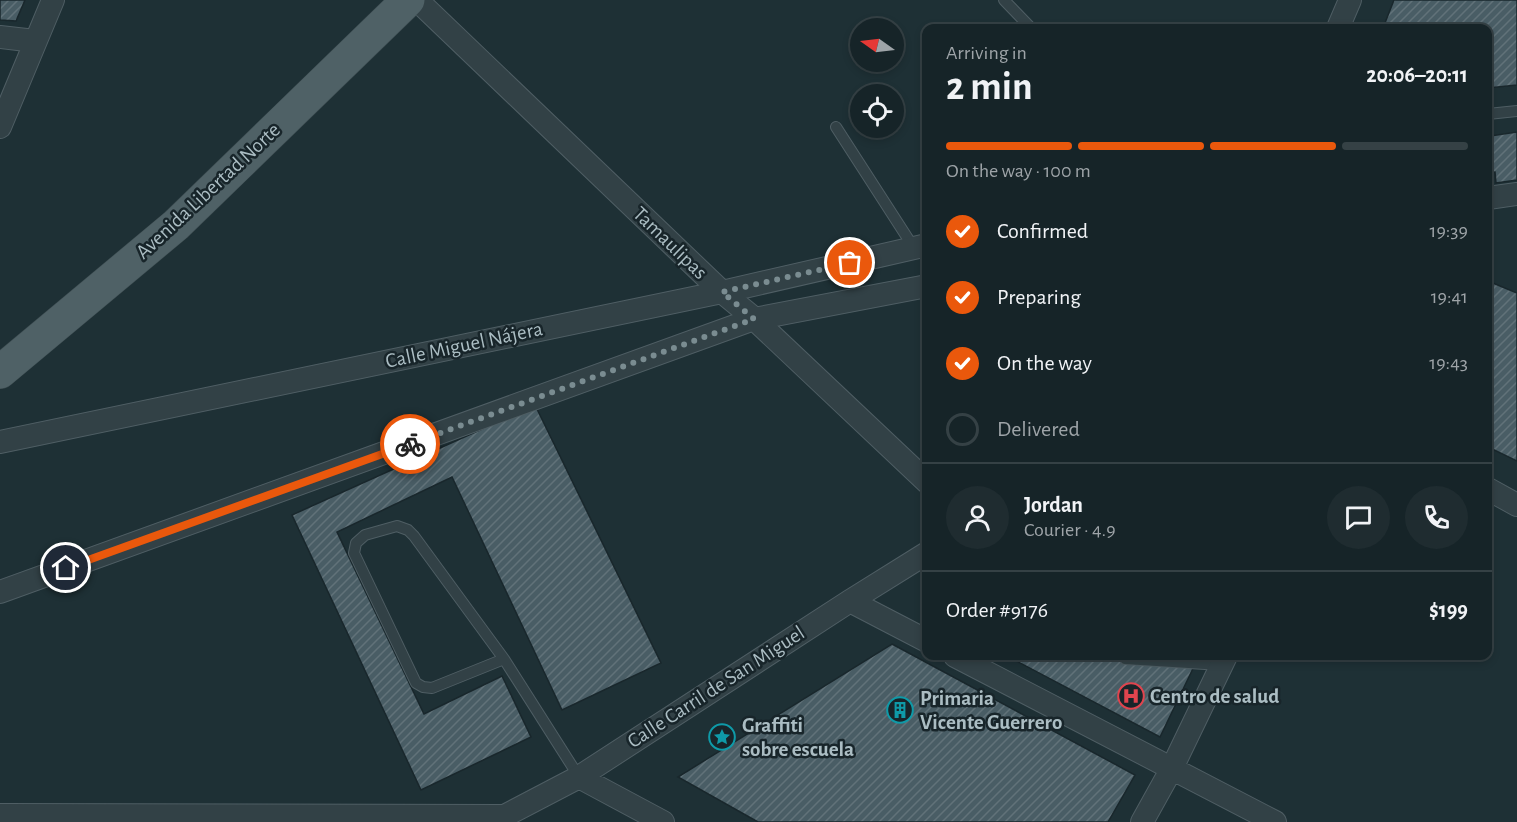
<!DOCTYPE html>
<meta charset="utf-8">
<style>
:root{--surface:#162428;--page:#1f2c30;--text:#f1f3f6;--muted:#9ea4a8;--line:#354145;--accent:#ea580c}
body{margin:0;font-family:"Alegreya Sans",sans-serif;background:var(--page);color:var(--text);height:100vh;display:flex;flex-direction:column;font-size:22px;white-space:nowrap}
*{box-sizing:border-box;margin:0}
p{font-size:20px;color:var(--muted)}
.icon{flex:none;width:33px;height:33px;fill:none;stroke:currentColor;stroke-width:2;stroke-linecap:round;stroke-linejoin:round}
.map{position:relative;flex:1;overflow:hidden}
.side{position:absolute;left:922px;top:24px;width:570px;height:636px;display:flex;flex-direction:column;background:var(--surface);border-radius:12px;box-shadow:0 3px 9px #0003,0 0 0 2px var(--line)}
.side>*{flex:none}
.needle{width:39px;rotate:284deg}
.tools{position:absolute;left:850px;top:18px;display:grid;gap:12px}
.tools a{display:grid;place-items:center;width:54px;height:54px;border-radius:50%;background:var(--surface);box-shadow:0 3px 9px #0003,0 0 0 2px var(--line);font-size:30px}
.pin{position:absolute;display:grid;place-items:center;width:51px;height:51px;color:#fff;margin:-26px;border:3px solid #fff;border-radius:50%;box-shadow:0 2px 6px #0007}
.courier{position:absolute;display:grid;place-items:center;width:60px;height:60px;margin:-30px;border:4px solid #ea580c;border-radius:50%;background:#fff;color:#222;box-shadow:0 2px 8px #0007}
.head em{font-style:normal;font-weight:600}
.head div{display:flex;flex-direction:column-reverse}
.head{display:flex;align-items:center;justify-content:space-between;height:102px;padding:0 24px}
h1{font-size:39px;font-weight:600;line-height:45px}
.bar{display:grid;grid-template-columns:repeat(4,1fr);gap:9px 6px;align-content:center;height:72px;padding:0 24px}
.bar i{height:8px;border-radius:4px;background:var(--line)}
.bar .on{background:var(--accent)}
.bar p{grid-column:span 4}
.line{display:flex;align-items:center;gap:15px;padding:0 24px;border-top:2px solid var(--line)}
.line div{flex:1}
.round{display:grid;place-items:center;flex:none;width:63px;height:63px;border-radius:32px;background:var(--page)}
ol{padding:0 24px;list-style:none}
li{display:flex;align-items:center;gap:18px;height:66px}
li p{margin-inline-start:auto}
li .icon{padding:6px;border-radius:50%;background:var(--accent);color:#fff;stroke-width:4}
li:last-child{color:var(--muted)}
li i{width:33px;height:33px;border:3px solid var(--line);border-radius:50%}
.map>svg:first-child{display:block}
</style>
<div class="map">
<svg width="1517" height="822" viewBox="0 0 1517 822">
<defs>
<pattern id="building-hatch" width="6" height="6" patternUnits="userSpaceOnUse" patternTransform="scale(1.5)"><rect width="6" height="6" fill="#495d65"/><path d="M-1 1l2-2M0 6l6-6M5 7l2-2" fill="none" stroke="#617279"/></pattern>
</defs>
<rect width="100%" height="100%" fill="#1e3035"/>
<path fill="url(#building-hatch)" stroke="#19272c" stroke-width="1.5" d="M0 0H25L16 21 0 20Z
M1394 0H1517V85L1488 88V28H1383Z
M1517 132V180L1496 183 1495 172 1488 173V146L1492 145 1490 136Z
M1488 281 1517 293V461L1488 447Z
M535 405 661 663 562 710 452 477 337 532 424 714 502 676 531 737 421 790 292 515Z
M892 644 1135 775 1108 822H758L678 777Z
M1007 656H1199L1160 737Z"/>
<g fill="none" stroke-linecap="round" stroke-linejoin="round">
<g stroke="#4f5e64" stroke-width="12">
<path id="lane" d="M1004 0 1031 28
M1488 114 1517 111
M836 127 914 248
M504 659 432 688 423 687 416 683 354 553 356 543 365 535 397 526 408 530 414 536 504 659 579 777
M1125 659 1221 665"/>
</g>
<g stroke="#4f5e64" stroke-width="24">
<path id="street" d="M417 0 722 292 750 315 927 482
M1338 28 1350 0
M0 37 35 41
M0 127 53 0
M1488 198 1517 194
M0 442 722 292 927 245
M1488 489 1517 505
M0 592 754 319 927 286
M850 601 927 641
M955 656 1275 822
M579 777 663 822
M0 815 502 816
M493 822 579 777 850 601 927 553
M1142 822 1172 768 1226 656"/>
</g>
<g stroke="#3e4d52" stroke-width="34">
<path id="primary" d="M0 372 176 225 408 0"/>
</g>
<use href="#lane" stroke="#324146" stroke-width="10"/>
<use href="#street" stroke="#324146" stroke-width="22"/>
<use href="#primary" stroke="#4f6166" stroke-width="33"/>
</g>
<g fill="none" stroke-linecap="round" stroke-linejoin="round">
<path stroke="#7a8c91" stroke-width="6" stroke-dasharray="0 10.8" d="M410 444 754 319 722 292 850 263"/>
<path stroke="#ea580c" stroke-width="8" d="M66 568 410 444"/>
</g>
<defs>
<g id="hospital-ring" transform="scale(1.35)"><circle r="9.5" fill="#18252a" stroke="#e0444e" stroke-width="1.5"/><path d="M-5-5h3v3.5h4V-5h3V5h-3V1.5h-4V5h-3Z" fill="#e0444e"/></g>
<g id="building-ring" transform="scale(1.35)"><circle r="9.5" fill="#18252a" stroke="#0f9aa8" stroke-width="1.5"/><path d="M-4-6H4V6H1V3H-1V6H-4ZM-2.5-4.3h1.7v1.8h-1.7ZM.8-4.3h1.7v1.8H.8ZM-2.5-1h1.7V.8h-1.7ZM.8-1h1.7V.8H.8Z" fill="#0f9aa8"/></g>
<g id="sight-ring" transform="scale(1.35)"><circle r="9.5" fill="#18252a" stroke="#0f9aa8" stroke-width="1.5"/><path d="M0-6L1.8-2.2L6-1.7L2.9 1.2L3.7 5.4L0 3.3L-3.7 5.4L-2.9 1.2L-6-1.7L-1.8-2.2Z" fill="#0f9aa8"/></g>
</defs>
<g fill-rule="evenodd">
<use href="#hospital-ring" x="1131" y="696"/>
<use href="#building-ring" x="900" y="710"/>
<use href="#sight-ring" x="722" y="737"/>
</g>
<g text-anchor="middle" dominant-baseline="central" stroke-width="5" stroke-linejoin="round" paint-order="stroke">
<g font-size="21" fill="#abbdc3" stroke="#18252a">
<text transform="translate(208 191) rotate(-43)">Avenida Libertad Norte</text>
<text transform="translate(670 243) rotate(44)">Tamaulipas</text>
<text transform="translate(464 345) rotate(-12)">Calle Miguel Nájera</text>
<text transform="translate(716 687) rotate(-33)">Calle Carril de San Miguel</text>
</g>
<g font-size="21" font-weight="bold" fill="#abbdc3" stroke="#18252a" text-anchor="start">
<text x="1150" y="696">Centro de salud</text>
<text x="920" y="698">Primaria<tspan x="920" dy="24">Vicente Guerrero</tspan></text>
<text x="742" y="725">Graffiti<tspan x="742" dy="24">sobre escuela</tspan></text>
</g>
</g>
</svg>
<div class="tools">
<a><svg class="needle" viewBox="-14 -14 28 28"><path d="M0-13l5 13h-10z" fill="#e53935"/><path d="M0 13l5-13h-10z" fill="#9ea4a8"/></svg></a>
<a><svg class="icon" aria-label="locate" viewBox="0 0 24 24"><circle cx="12" cy="12" r="6"/><path d="M12 2v4M12 18v4M2 12h4M18 12h4"/></svg></a>
</div>
<div class="pin" style="left:850px;top:263px;background:#ea580c"><svg class="icon" aria-label="bag" viewBox="0 0 24 24"><path d="M5 8h14l-1 12H6zM9 8a3 3 0 0 1 6 0"/></svg></div>
<div class="pin" style="left:66px;top:568px;background:#1f2937"><svg class="icon" aria-label="home" viewBox="0 0 24 24"><path d="M3 11l9-7 9 7M6 9v11h12V9"/></svg></div>
<div class="courier" style="left:410px;top:444px"><svg class="icon" aria-label="bike" viewBox="0 0 24 24"><circle cx="6" cy="16" r="4"/><circle cx="18" cy="16" r="4"/><path d="M6 16l4-8h5l3 8M10 8l3 8H6M13 5h3"/></svg></div>
<section class="side">
<div class="head"><div><h1>2 min</h1><p>Arriving in</p></div><em>20:06–20:11</em></div>
<div class="bar"><i class="on"></i><i class="on"></i><i class="on"></i><i></i><p>On the way · 100 m</p></div>
<ol>
<li><svg class="icon" aria-label="check" viewBox="0 0 24 24"><path d="M5 12l5 5 9-10"/></svg>Confirmed<p>19:39</p></li>
<li><svg class="icon" aria-label="check" viewBox="0 0 24 24"><path d="M5 12l5 5 9-10"/></svg>Preparing<p>19:41</p></li>
<li><svg class="icon" aria-label="check" viewBox="0 0 24 24"><path d="M5 12l5 5 9-10"/></svg>On the way<p>19:43</p></li>
<li><i></i>Delivered</li>
</ol>
<div class="line" style="height:108px"><a class="round"><svg class="icon" aria-label="person" viewBox="0 0 24 24"><circle cx="12" cy="8" r="4"/><path d="M4 21q1-7 8-7t8 7"/></svg></a><div><b>Jordan</b><p>Courier · 4.9</p></div><a class="round"><svg class="icon" aria-label="chat" viewBox="0 0 24 24"><path d="M4 5h16v11H9l-5 4z"/></svg></a><a class="round"><svg class="icon" aria-label="phone" viewBox="0 0 24 24"><path d="M5 4h4l2 5-3 2q2 4 5 5l2-3 5 2v4C11 20 4 13 5 4z"/></svg></a></div>
<div class="line" style="height:78px"><div>Order #9176</div><b>$199</b></div>
</section>
</div>
